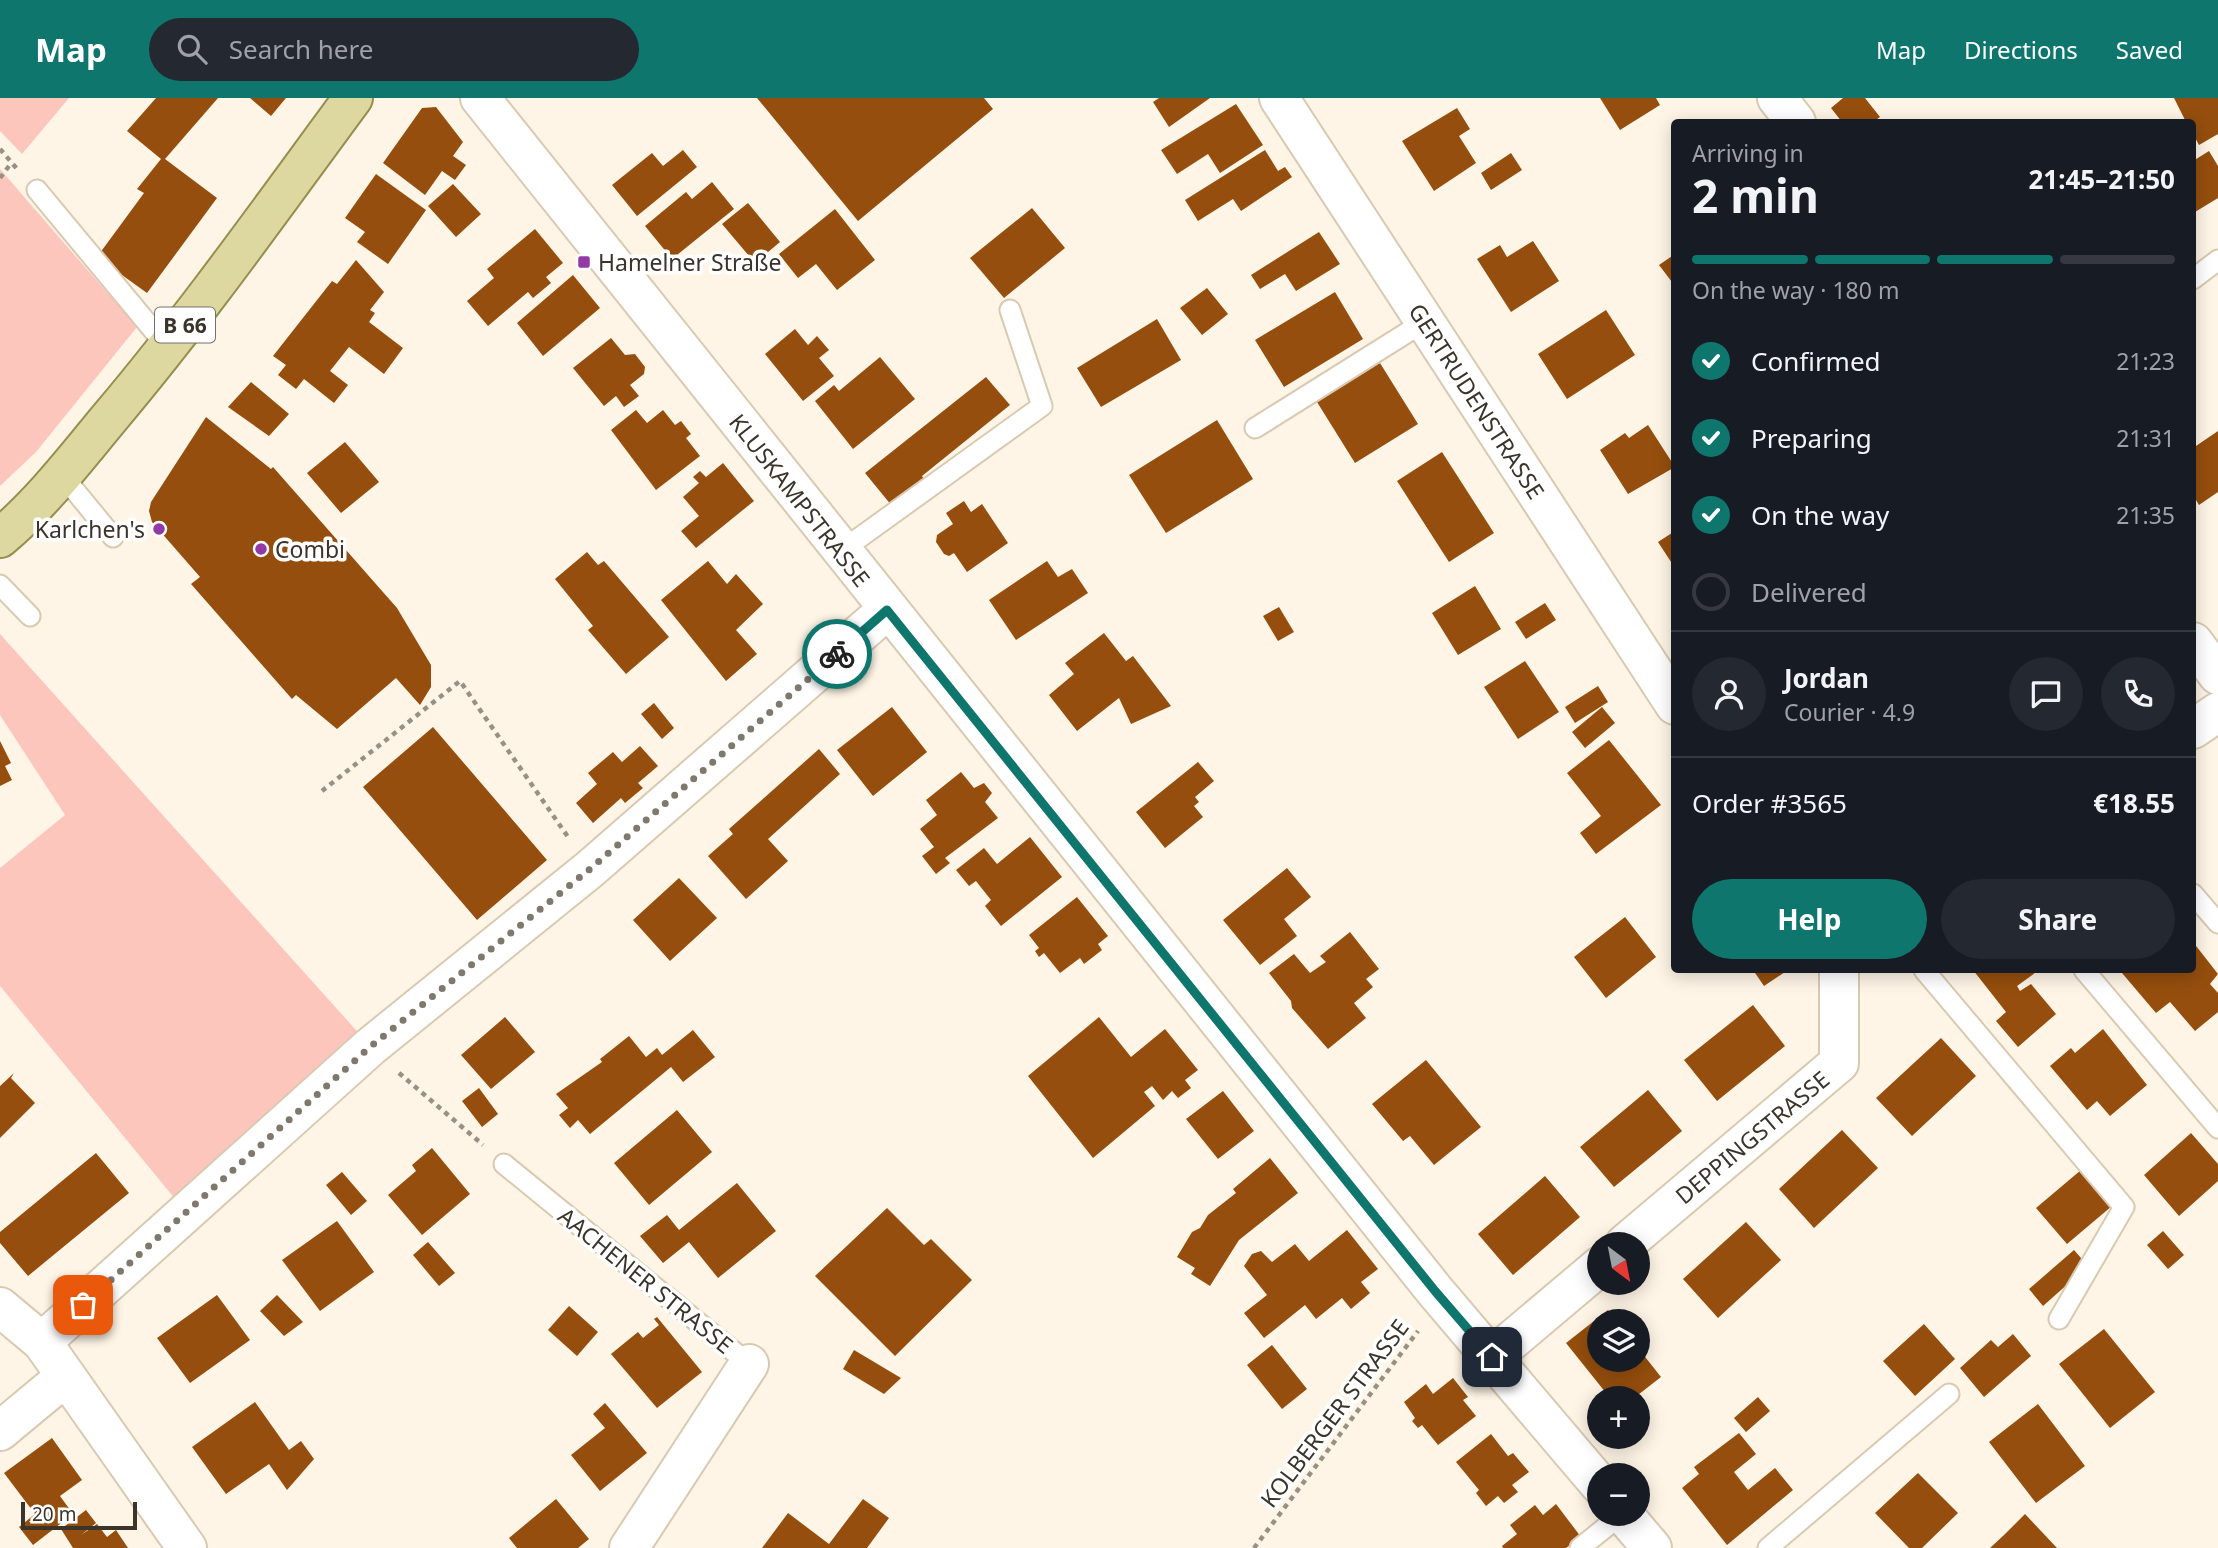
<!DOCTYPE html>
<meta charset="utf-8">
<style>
:root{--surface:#171b24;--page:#242831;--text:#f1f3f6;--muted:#9ea1a6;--line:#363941;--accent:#0f766e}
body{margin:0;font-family:"Noto Sans",sans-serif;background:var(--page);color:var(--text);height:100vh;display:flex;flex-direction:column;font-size:26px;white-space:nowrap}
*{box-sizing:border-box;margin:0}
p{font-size:23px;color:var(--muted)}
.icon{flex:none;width:38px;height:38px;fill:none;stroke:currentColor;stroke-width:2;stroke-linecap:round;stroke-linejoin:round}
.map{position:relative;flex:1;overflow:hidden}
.side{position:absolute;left:1671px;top:21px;width:525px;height:854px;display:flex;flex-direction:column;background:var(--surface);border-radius:7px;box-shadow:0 4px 18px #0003}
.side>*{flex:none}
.needle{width:46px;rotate:148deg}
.controls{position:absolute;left:1587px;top:1134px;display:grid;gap:14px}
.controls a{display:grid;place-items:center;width:63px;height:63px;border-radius:50%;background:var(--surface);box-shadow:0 4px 18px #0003;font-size:35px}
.scale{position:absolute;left:21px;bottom:18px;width:116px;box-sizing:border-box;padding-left:7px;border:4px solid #3a342b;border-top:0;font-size:19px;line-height:24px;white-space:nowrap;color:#3a342b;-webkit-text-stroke:5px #fff;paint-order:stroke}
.pin{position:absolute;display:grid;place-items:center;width:60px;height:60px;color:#fff;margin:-30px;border-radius:14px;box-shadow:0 4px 10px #0006}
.courier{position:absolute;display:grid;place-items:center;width:70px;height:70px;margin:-35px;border:5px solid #0f766e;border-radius:50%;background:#fff;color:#222;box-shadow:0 2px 9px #0007}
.overview em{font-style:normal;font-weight:700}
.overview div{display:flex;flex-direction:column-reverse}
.overview{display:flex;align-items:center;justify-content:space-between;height:119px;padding:0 21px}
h1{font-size:46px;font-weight:700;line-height:52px}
.bar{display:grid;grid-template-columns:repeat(4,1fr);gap:10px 7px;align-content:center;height:84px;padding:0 21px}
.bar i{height:9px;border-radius:5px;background:var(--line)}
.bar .on{background:var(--accent)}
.bar p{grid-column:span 4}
.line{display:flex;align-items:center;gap:18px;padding:0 21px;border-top:2px solid var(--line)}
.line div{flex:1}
.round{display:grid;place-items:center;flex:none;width:74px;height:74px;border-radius:37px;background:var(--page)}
ol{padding:0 21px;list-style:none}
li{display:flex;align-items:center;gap:21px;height:77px}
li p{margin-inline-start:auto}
li .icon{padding:7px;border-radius:50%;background:var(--accent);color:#fff;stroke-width:4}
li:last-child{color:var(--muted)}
li i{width:38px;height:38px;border:4px solid var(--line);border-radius:50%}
.action{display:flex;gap:14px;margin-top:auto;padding:14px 21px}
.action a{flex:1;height:80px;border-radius:42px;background:var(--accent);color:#fff;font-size:28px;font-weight:700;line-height:80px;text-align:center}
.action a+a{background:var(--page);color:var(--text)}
header{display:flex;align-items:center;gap:42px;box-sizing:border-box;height:98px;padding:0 35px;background:var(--accent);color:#fff}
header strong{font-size:33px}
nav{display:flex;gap:38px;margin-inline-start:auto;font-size:24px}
.search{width:490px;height:63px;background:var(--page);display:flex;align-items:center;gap:18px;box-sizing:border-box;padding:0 24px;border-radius:38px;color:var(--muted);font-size:26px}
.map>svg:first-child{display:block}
</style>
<header>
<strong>Map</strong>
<div class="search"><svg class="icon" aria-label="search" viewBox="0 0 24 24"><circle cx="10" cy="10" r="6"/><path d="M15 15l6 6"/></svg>Search here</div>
<nav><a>Map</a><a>Directions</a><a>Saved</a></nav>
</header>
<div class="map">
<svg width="2218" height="1450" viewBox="0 0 2218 1450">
<rect width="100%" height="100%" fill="#fef5e6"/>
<path fill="#fdc6bc" d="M0 0H69L22 56 0 33Z
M0 71 137 229 36 354 0 388Z
M0 536 364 941 176 1102 0 888V770L65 717 0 617Z"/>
<path fill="#954e0d" d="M156 0H218L165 61 217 100 147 195 97 159 144 95 137 91 161 61 127 33Z
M250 0H286L271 18Z
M757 0H984L993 11 858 123Z
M1159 0H1210L1169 29 1153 4Z
M1600 0H1656L1660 7 1620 32Z
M1843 0H1865L1880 19 1873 24H1842L1831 10Z
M2174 0H2218V36L2199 47 2193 36V24H2186Z
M1236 6 1263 47 1220 75 1208 56 1177 76 1161 52Z
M436 9 463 44 453 58 466 67 455 82 442 73 425 97 383 65 422 10Z
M1457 10 1470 31 1459 38 1476 65 1434 93 1402 43Z
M683 52 697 69 637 118 612 87 652 55 663 68Z
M1265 52 1278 73 1285 69 1292 79 1241 113 1233 101 1198 123 1185 102Z
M2209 53 2218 68V100L2195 114 2193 63Z
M1511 55 1522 72 1491 92 1481 75Z
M376 76 426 112 388 166 357 144 365 134 345 120Z
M712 84 734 111 672 161 645 128 686 94 692 101Z
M453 86 481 116 456 139 428 108Z
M748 105 780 144 755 165 722 126Z
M1032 110 1065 150 1004 200 970 160Z
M835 111 875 162 837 192 816 166 798 180 779 156Z
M535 131 563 165 546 179 551 185 533 200 528 194 488 228 467 203 494 180 487 171Z
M1319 134 1340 166 1296 193 1285 176 1260 191 1251 177Z
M1533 143 1559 183 1511 214 1477 161 1500 147 1507 159Z
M1675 156V188L1659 167Z
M356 162 384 194 370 212 375 215 369 224 403 250 384 276 349 249 330 273 348 287 334 305 304 281 296 291 278 277 286 267 273 258 332 183 337 186Z
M573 177 600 210 543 258 517 225Z
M1207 190 1228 216 1202 237 1180 210Z
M1335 194 1363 241 1284 289 1255 242Z
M1606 212 1635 257 1567 301 1538 256Z
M1157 221 1181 262 1101 309 1077 270Z
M795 231 808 247 817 238 829 252 819 260 834 278 803 303 765 256Z
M611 240 625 257 635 256 645 269 644 276 630 287 639 298 624 309 616 298 604 308 573 270Z
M880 259 915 301 853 351 815 303 834 287 839 293Z
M1380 265 1418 326 1355 365 1317 304Z
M986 279 1010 307 922 378 924 381 892 408 865 375Z
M251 284 289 316 269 338 228 309Z
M636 312 647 325 663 312 675 327 681 323 691 336 686 340 700 358 656 392 611 332Z
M206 319 271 371 273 369 397 510 431 567V589L420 607 396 580 337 631 296 597 292 601 191 486 200 479 152 424 149 413 151 404Z
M1217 322 1253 381 1166 435 1129 377Z
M1648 327 1675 369 1628 396 1600 352 1625 335 1629 340Z
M2218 333V394L2199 407 2193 397V350Z
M345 344 379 384 341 415 307 375Z
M1442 354 1494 435 1449 464 1397 383Z
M723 365 754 403 696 450 681 433 699 418 683 399 699 385 693 379 700 373 706 379Z
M964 403 971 414 982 406 1008 445 967 474 954 455 949 458 944 456 936 444 937 437 953 426 946 415Z
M1675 433V470L1658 444Z
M587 454 598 467 604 463 669 539 626 576 588 532 593 528 555 481Z
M708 463 727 486 736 476 763 506 736 532 757 556 726 583 661 502Z
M1047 463 1058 479 1072 471 1088 495 1016 542 989 502Z
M1475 488 1501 531 1458 557 1432 515Z
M1545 505 1556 522 1526 541 1515 524Z
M1279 509 1294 534 1278 543 1263 518Z
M1104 535 1126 563 1133 558 1171 608 1131 626 1119 600 1077 633 1049 597 1074 576 1065 565Z
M1525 563 1559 614 1518 641 1484 589Z
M1598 588 1608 604 1575 625 1565 609Z
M654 605 674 630 662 641 641 616Z
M892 609 927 654 873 698 837 652Z
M1602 609 1615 625 1585 650 1572 634Z
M433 629 547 762 477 822 363 689Z
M1609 642 1661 707 1596 756 1580 735 1601 718 1567 675Z
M0 643 11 665 5 668 12 682 0 688Z
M640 648 658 668 638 685 643 690 625 705 621 700 593 725 576 705 597 686 588 675 613 654 622 664Z
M819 651 840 676 768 741 788 763 746 801 708 758 733 736 729 731Z
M1198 664 1214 683 1195 699 1199 704 1194 708 1203 719 1165 750 1136 714Z
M961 674 974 690 984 685 992 695 985 704 998 720 945 760 950 765 936 776 922 758 934 749 920 731 937 717 926 702Z
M1030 739 1062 779 1001 828 985 808 991 802 976 783 969 788 956 772 984 750 997 766Z
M1287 770 1311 799 1284 821 1297 838 1260 867 1223 822Z
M679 780 717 820 670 863 633 822Z
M1077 799 1108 838 1098 846 1102 852 1084 866 1080 860 1060 875 1044 855 1039 859 1035 853 1039 850 1029 837Z
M1625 819 1656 859 1606 900 1574 859Z
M1350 834 1379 871 1366 881 1373 889 1354 905 1366 920 1328 951 1292 910 1291 903 1269 875 1294 856 1310 875 1326 864 1320 858Z
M2193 844 2218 876 2210 886 2218 895V914L2195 933 2170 904 2156 915 2122 875 2126 872H2193Z
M1753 872H1788L1764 888Z
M1973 872H2039L2017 888 2020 893 2031 886 2056 916 2018 949 1996 923 2006 914Z
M1753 907 1785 948 1717 1003 1684 962Z
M505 919 535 954 491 991 461 957Z
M1099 919 1131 959 1165 931 1198 972 1185 982 1191 990 1178 1000 1172 993 1163 1002 1152 988 1144 994 1155 1008 1093 1060 1028 978Z
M2103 931 2147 987 2110 1018 2097 1003 2087 1012 2050 968 2071 950 2075 955Z
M693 932 715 959 683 984 671 969 590 1036 578 1022 570 1030 559 1017 568 1010 556 996 602 964 600 961 629 938 646 959 657 950 662 957Z
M1941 940 1976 978 1912 1038 1876 1000Z
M1426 962 1481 1029 1434 1067 1410 1038 1403 1043 1372 1006Z
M14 975 11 980 35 1005 0 1040V988Z
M479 990 498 1016 482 1029 462 1003Z
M1648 992 1682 1033 1614 1089 1580 1049Z
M1223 993 1254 1033 1218 1061 1186 1021Z
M677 1012 712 1054 649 1107 614 1065Z
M1842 1032 1878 1070 1814 1130 1779 1091Z
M2191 1035 2218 1066V1083L2179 1118 2144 1077Z
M432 1050 470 1096 422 1137 388 1097 416 1073 412 1067Z
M96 1055 129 1095 28 1178 0 1145V1134Z
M1270 1060 1298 1095 1239 1142 1210 1188 1191 1176 1195 1170 1177 1159 1192 1134 1200 1130 1208 1117 1236 1095 1233 1091Z
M2081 1072 2112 1108 2067 1146 2036 1110Z
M342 1074 367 1103 351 1117 326 1087Z
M1545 1078 1580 1119 1513 1177 1478 1136Z
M737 1085 776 1133 718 1180 689 1144 663 1165 640 1138 667 1117 679 1132Z
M887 1110 924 1147 931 1141 972 1182 895 1258 815 1178Z
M337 1123 374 1174 320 1213 282 1162Z
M1746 1124 1781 1162 1718 1220 1683 1181Z
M1347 1132 1378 1171 1361 1184 1370 1195 1351 1211 1342 1200 1316 1221 1305 1207 1264 1240 1244 1215 1267 1197 1244 1168 1252 1156 1261 1153 1272 1164 1295 1146 1309 1163Z
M2163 1133 2184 1157 2168 1171 2147 1147Z
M428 1144 455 1175 439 1188 413 1157Z
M2074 1152 2088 1168 2043 1208 2029 1191Z
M217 1197 250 1242 190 1285 157 1240Z
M277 1197 303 1224 284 1238 260 1213Z
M569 1208 598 1234 577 1258 548 1232Z
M1608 1212 1617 1223H1600V1262H1638V1250L1661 1279 1634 1300H1610L1566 1245Z
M657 1219 702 1274 657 1310 611 1256 638 1234 643 1240 659 1227 654 1221Z
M1924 1226 1955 1261 1915 1298 1883 1263Z
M2104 1231 2155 1294 2110 1330 2059 1266Z
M2013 1236 2031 1258 1984 1299 1960 1270 1991 1242 1998 1249Z
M1272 1247 1307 1291 1282 1311 1247 1267Z
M854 1252 901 1280 884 1296 843 1271Z
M1453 1280 1468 1299 1463 1302 1476 1318 1438 1347 1422 1327 1418 1330 1412 1323 1415 1320 1404 1304 1426 1286 1433 1296Z
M1758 1299 1770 1313 1746 1334 1734 1320Z
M255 1304 289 1352 301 1343 314 1361 287 1392 269 1366 226 1396 192 1349Z
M605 1305 647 1355 600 1393 571 1357 605 1330 593 1316Z
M2038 1306 2085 1368 2036 1405 1989 1344Z
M1739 1335 1756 1356 1734 1374 1748 1392 1775 1370 1793 1392 1727 1447 1682 1390 1699 1376 1694 1369Z
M1491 1336 1508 1358 1513 1355 1529 1374 1512 1387 1518 1394 1504 1405 1498 1398 1486 1408 1476 1395 1479 1392 1456 1364Z
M52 1340 82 1382 60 1398 73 1416 33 1447 19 1429 35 1416 4 1375Z
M1918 1375 1958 1415 1922 1450H1909L1875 1415Z
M556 1401 589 1441 578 1450H517L509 1440Z
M863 1401 889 1420 867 1450H762L788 1415 829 1446Z
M1556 1406 1581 1439 1566 1450H1503L1502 1448 1517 1436 1510 1427 1535 1407 1543 1417Z
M86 1412 96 1425 81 1437 97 1426 107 1439 116 1432 128 1450H73L61 1431Z
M2025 1416 2057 1450H1990L2004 1437Z"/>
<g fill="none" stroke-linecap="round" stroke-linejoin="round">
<g stroke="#d9c9b1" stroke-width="23">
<path id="service" d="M37 92 168 250
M2193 181 2218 162
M1255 330 1424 224
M62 377 113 439
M841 453 1042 308 1010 212
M0 487 30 518
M2193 796 2218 825
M1924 872 2124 1109 2059 1221
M2084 872 2218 1030
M504 1066 749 1266
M1580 1450 1622 1416
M1768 1450 1949 1296"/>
</g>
<g stroke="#d9c9b1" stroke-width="42">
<path id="minor" d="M480 0 1435 1193 1600 1387
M1279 0 1675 607
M1777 0 1796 24
M2193 544 2218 577
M2193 631 2218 614
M1625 1146 1839 965V872
M0 1209 42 1244 187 1450
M42 1244 370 949 590 771 887 512
M1492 1259 1600 1168
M0 1333 65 1279
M1623 1416 1652 1450
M629 1450 749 1266"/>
</g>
<g stroke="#968d4e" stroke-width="42">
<path id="primary" d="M0 440C42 405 76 360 111 318 197 216 274 107 353 0"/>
</g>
<path stroke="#979084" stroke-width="4.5" stroke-dasharray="5 5" stroke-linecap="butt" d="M0 51 18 72
M0 80 12 64
M322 693 460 583 568 739
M399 975 483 1047
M1254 1450 1418 1233"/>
<use href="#service" stroke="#fff" stroke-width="19"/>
<use href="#minor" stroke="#fff" stroke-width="38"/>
<use href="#primary" stroke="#ddd7a0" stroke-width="38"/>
</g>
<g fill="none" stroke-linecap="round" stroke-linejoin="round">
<path stroke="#7f786c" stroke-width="7" stroke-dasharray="0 12.6" d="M83 1207 370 949 590 771 837 556"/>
<path stroke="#0f766e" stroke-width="9" d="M837 556 887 512 1435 1193 1492 1259"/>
</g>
<g fill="#913aa6" stroke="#fff" stroke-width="2.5">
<rect x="577" y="157" width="14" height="14" rx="3.5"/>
<circle cx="159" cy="431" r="7"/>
<circle cx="261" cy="451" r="7"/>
</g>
<g text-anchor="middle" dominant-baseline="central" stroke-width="7" stroke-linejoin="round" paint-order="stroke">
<rect fill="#fff" stroke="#75716b" stroke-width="2" x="155" y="209.5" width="60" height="35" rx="5"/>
<g font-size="21" font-weight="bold" fill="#3a342b">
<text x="185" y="227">B 66</text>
</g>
<g font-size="23" fill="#3a342b" stroke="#fff" text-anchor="start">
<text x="598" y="164">Hamelner Straße</text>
<text x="145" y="431" text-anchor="end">Karlchen's</text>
<text x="275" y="451">Combi</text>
</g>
<g font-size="23" fill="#3a342b" stroke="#fff">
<text transform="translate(1477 303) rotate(57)">GERTRUDENSTRASSE</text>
<text transform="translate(800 402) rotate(52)">KLUSKAMPSTRASSE</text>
<text transform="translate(1752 1039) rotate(-40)">DEPPINGSTRASSE</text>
<text transform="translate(646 1182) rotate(39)">AACHENER STRASSE</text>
<text transform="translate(1334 1315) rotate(-53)">KOLBERGER STRASSE</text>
</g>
</g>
</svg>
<div class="controls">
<a><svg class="needle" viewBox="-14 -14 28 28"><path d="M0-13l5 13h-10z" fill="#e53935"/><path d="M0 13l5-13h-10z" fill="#9ea1a6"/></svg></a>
<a><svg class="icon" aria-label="layers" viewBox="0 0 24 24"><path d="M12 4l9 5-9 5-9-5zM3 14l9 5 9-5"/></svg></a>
<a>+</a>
<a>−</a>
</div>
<div class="scale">20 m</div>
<div class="pin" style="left:83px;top:1207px;background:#ea580c"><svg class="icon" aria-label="bag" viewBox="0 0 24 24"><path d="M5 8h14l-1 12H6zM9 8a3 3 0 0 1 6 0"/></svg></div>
<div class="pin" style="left:1492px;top:1259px;background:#1f2937"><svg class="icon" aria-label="home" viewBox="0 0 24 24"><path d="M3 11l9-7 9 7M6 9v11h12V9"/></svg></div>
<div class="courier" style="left:837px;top:556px"><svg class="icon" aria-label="bike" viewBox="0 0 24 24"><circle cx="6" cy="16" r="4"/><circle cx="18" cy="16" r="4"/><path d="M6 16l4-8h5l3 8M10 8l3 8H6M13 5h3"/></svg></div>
<section class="side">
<div class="overview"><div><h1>2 min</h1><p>Arriving in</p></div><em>21:45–21:50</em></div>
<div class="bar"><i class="on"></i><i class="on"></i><i class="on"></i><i></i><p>On the way · 180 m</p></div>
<ol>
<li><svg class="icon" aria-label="check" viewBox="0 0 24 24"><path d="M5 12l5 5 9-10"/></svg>Confirmed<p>21:23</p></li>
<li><svg class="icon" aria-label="check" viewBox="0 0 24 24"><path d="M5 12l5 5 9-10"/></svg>Preparing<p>21:31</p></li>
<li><svg class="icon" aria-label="check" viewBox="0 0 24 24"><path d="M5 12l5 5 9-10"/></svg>On the way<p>21:35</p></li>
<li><i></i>Delivered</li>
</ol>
<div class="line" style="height:126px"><a class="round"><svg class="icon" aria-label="person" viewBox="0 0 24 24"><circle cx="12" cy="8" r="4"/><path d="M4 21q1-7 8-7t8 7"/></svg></a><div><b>Jordan</b><p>Courier · 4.9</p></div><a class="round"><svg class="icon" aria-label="chat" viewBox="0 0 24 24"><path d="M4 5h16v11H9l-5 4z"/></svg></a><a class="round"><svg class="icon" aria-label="phone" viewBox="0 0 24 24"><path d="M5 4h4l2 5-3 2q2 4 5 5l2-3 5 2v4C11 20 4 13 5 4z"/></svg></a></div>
<div class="line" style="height:91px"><div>Order #3565</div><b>€18.55</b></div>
<div class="action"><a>Help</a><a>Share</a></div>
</section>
</div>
